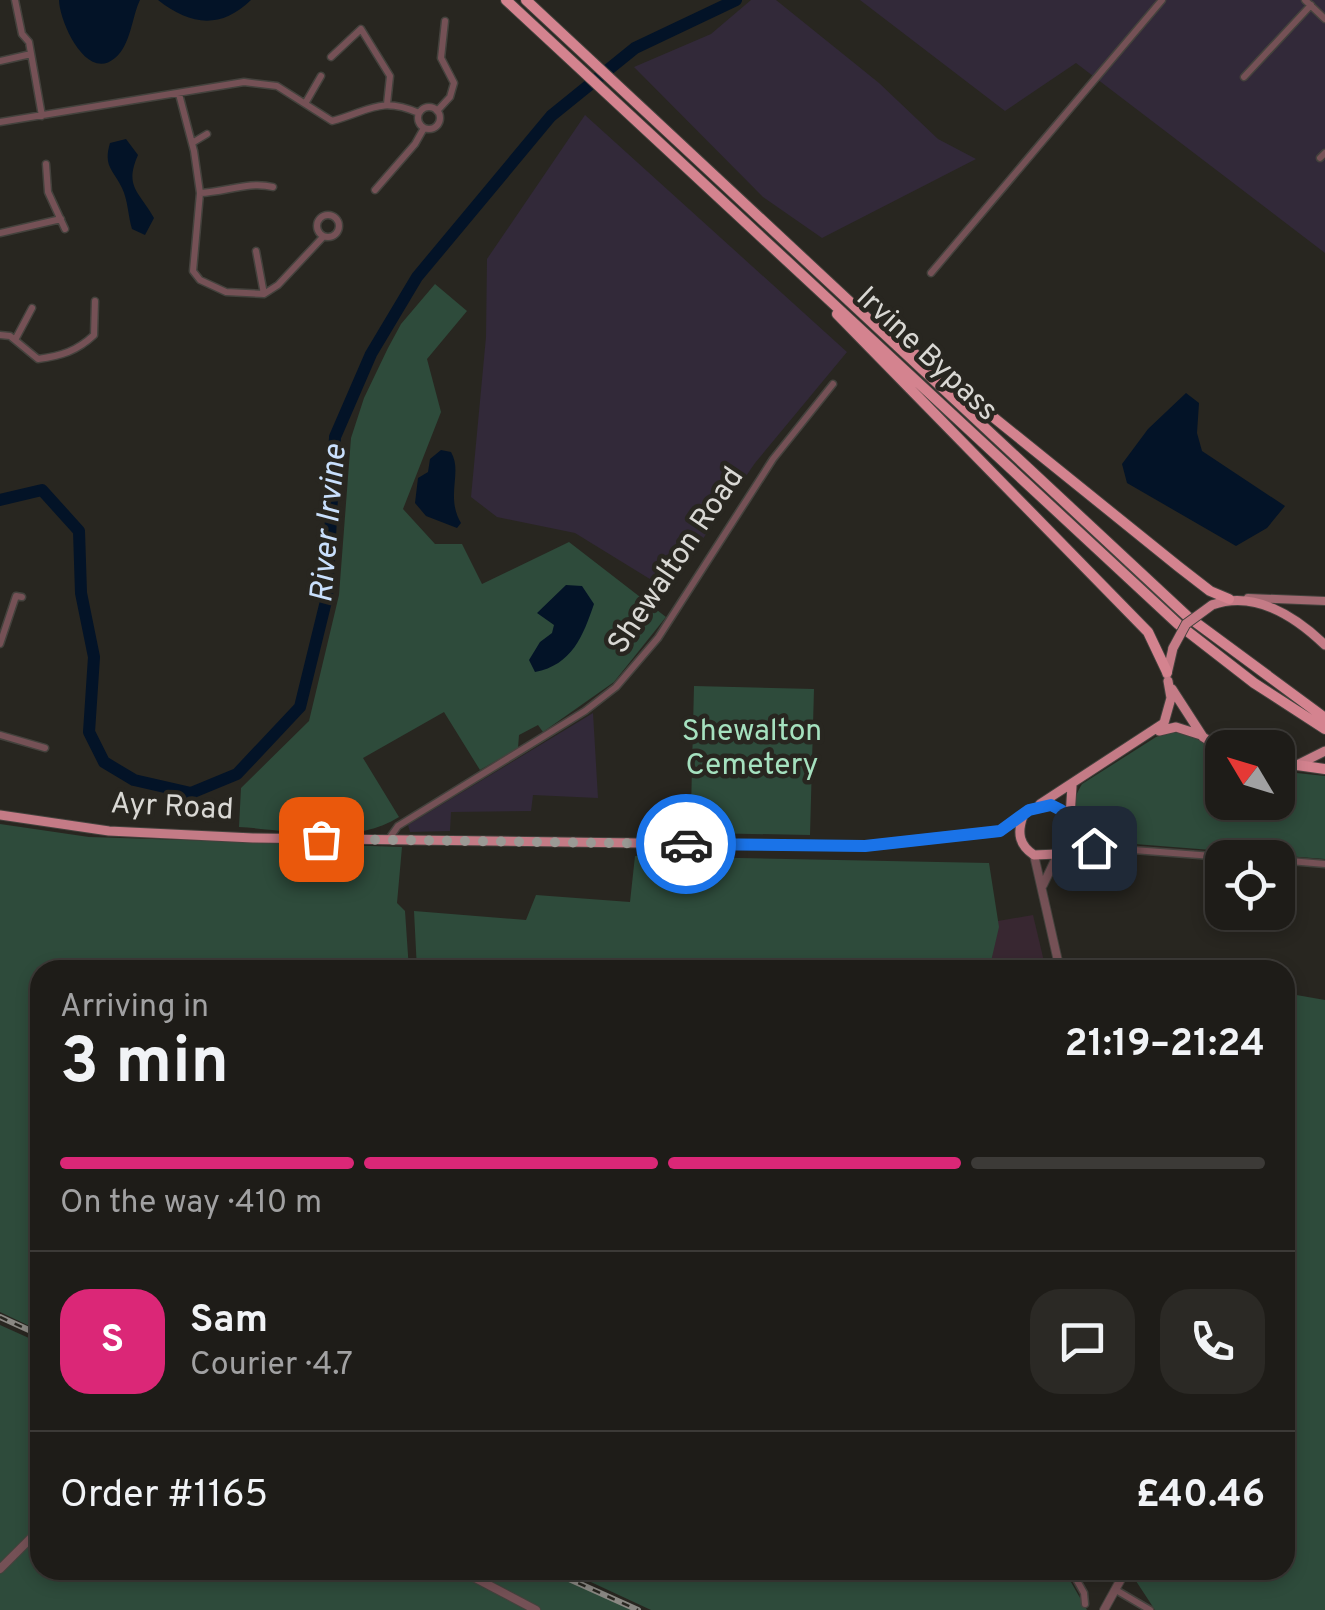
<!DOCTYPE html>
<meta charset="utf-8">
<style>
:root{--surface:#1e1c18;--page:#2b2925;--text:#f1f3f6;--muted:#a1a1a2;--line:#3c3a37;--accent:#db2777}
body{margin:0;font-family:Overpass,sans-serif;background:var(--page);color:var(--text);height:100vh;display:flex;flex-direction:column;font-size:38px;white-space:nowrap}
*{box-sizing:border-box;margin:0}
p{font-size:32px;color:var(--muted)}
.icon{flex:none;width:55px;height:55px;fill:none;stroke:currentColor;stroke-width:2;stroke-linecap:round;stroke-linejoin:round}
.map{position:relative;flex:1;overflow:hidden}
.panel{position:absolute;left:30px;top:960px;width:1265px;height:620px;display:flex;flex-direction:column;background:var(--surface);border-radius:30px;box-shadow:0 5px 15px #0003,0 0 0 2px var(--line)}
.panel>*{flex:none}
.needle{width:65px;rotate:308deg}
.fabs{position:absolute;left:1205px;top:730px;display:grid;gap:20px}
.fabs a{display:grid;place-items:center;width:90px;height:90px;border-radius:20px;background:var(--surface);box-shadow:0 5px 15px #0003,0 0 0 2px var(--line);font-size:50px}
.pin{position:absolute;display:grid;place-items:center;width:85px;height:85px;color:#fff;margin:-42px;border-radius:20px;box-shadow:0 5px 15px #0006}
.courier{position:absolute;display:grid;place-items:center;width:100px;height:100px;margin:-50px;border:8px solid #1a73e8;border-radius:50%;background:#fff;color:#222;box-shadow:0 2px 12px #0007}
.headline em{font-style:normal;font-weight:700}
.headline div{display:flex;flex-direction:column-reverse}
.headline{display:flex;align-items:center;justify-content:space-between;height:170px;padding:0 30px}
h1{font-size:65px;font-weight:700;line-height:75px}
.bar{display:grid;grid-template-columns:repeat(4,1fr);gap:15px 10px;align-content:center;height:120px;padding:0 30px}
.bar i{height:12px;border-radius:8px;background:var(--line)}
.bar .on{background:var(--accent)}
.bar p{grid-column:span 4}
.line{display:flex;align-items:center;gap:25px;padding:0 30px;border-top:2px solid var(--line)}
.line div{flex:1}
.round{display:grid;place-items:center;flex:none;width:105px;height:105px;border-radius:30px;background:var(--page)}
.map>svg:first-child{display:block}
</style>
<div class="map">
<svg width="1325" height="1610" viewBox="0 0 1325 1610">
<rect width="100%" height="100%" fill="#282620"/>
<path fill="#382731" d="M1033 915 1046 970H989L998 921Z"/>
<path fill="#322939" d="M751 0H776L879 83 938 139 976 159 822 238 763 197 634 67 711 34Z
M860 0H1325V253L1076 63 1005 111Z
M585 115 847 352 755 463 676 578 658 584 575 533 497 517 471 497 486 337 487 259Z
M593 713 598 798 533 795 531 811 451 812 450 831 410 832 408 825Z"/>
<path fill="#2e4b3b" d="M435 284 467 311 427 359 441 412 403 509 435 544H462L482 584 569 542 666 617 614 682 543 732 538 725 519 735 518 748 480 770 444 712 363 758 399 817C354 846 290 830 239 827L241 788 309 721 339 595 351 438 364 398 388 348 401 324Z
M694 686 814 689 810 835 702 833V810L691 809Z
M1173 732 1187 733 1222 753V802H1278V771L1325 776V859L1109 842C1082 832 1064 812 1082 784L1156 737Z
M0 824 89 837 402 847 397 903 405 911 409 970H40V1331L0 1312Z
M635 856 989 863 999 927 989 970H417L414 911 526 920 536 895 630 902Z
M1285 993 1325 1000V1610H1155L1136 1581 1140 1570H1285Z
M0 1325 40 1343V1570H544L633 1610H0Z
M565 1570H1064L1087 1610H651Z"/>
<path fill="#031327" d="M59 0H140C132 16 131 45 115 58 86 83 59 20 59 0Z
M158 0H251C220 30 190 25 158 0Z
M126 139 138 155C124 187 139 191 154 218L145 235 132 229C128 216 128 200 122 188 113 169 103 167 110 143Z
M1186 393 1199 403 1197 433 1202 451 1285 506 1267 528 1236 546 1127 483 1122 464 1148 429Z
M441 450 451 452C463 472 445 496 461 523L457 528 426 516 415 503 418 478 428 472 430 459Z
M566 585 582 586 594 604C583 636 572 665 535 672L529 660 540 642 552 633 554 625 537 613Z"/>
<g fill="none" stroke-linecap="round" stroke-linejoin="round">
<path stroke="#031327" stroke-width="12" d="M0 500 42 490 79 531 81 593 94 657 89 732 104 762 134 780 191 793 237 774 300 707 327 597 335 437 371 354 417 277 551 116 635 48 736 0"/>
<g stroke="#44423d" stroke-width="9">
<path id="minor" d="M15 0 22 34 29 42 42 116
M1305 0 1325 19
M331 57 361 29 390 76 387 104
M0 61 31 54
M1244 77 1311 5
M179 94 194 151 200 193 193 271 200 280 226 292 264 294 278 285 323 237
M306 102 321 76
M418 118a11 11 0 1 1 22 0a11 11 0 1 1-22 0Z
M437 111 450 97 454 83 441 58 445 21
M0 122 244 82 277 86 332 121C370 111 379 96 419 113
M192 143 207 134
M1320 158 1325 153
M46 164 48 192 65 229
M375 190 415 144 424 128
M200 193C226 192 249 181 273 187
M317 226a11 11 0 1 1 22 0a11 11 0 1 1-22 0Z
M0 233 61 219
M256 251 264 294
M931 273 1162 0
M0 335 10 336 38 359C61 356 77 351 94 335L95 301
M15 340 32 308
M0 644 16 596 22 597
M0 735 45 748
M1071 826 1092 846
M388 840 398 826 585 711 616 687 658 638 773 459 833 384
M1062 852 1094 847 1239 858
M1278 860 1325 864
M1071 1570 1084 1593 1085 1604
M1116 1590 1150 1610"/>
</g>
<g stroke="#44423d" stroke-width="10">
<path id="tertiary" d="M1034 855 1060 970
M1043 885 1058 854
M0 1569 40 1529
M460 1570 536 1610
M1104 1610 1126 1570"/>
</g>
<g stroke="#44423d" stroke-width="10">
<path id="secondary" d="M1248 598 1325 601"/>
</g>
<g stroke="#44423d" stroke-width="11">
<path id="primary" d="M1212 605C1254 590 1295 616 1325 645
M1167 674 1173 648
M1172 689 1203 737 1222 749
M1159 731 1176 727 1201 735
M1278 766 1297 765 1325 751
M1040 804 1164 723 1171 698 1168 681
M0 815 109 831 253 838 865 846 1000 831 1029 810 1051 805C1074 816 1076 837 1058 854L1034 855C1019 845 1017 833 1023 816
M1070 817 1072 786"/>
</g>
<g stroke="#44423d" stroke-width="12">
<path id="trunk" d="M506 0 1178 624 1254 683 1325 729
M526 0 1187 616 1325 718
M837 314 1148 632 1167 672
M915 354 1179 567 1210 591 1229 599
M1297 765 1325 769"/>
</g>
<use href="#minor" stroke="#755156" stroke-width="6"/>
<use href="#tertiary" stroke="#755156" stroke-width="8"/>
<use href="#secondary" stroke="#a26971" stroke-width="8"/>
<use href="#primary" stroke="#c47b86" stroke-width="9"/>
<use href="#trunk" stroke="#d4838f" stroke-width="10"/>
<g stroke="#8a8883" stroke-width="6">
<path id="rail" d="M0 1317 40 1335
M549 1570 638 1610"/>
</g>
<use href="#rail" stroke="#282620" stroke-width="2.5" stroke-dasharray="8" stroke-linecap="butt"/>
<g stroke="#44423d" stroke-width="11" stroke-linecap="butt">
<path id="primary-bridge" d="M1173 648 1186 624 1212 605"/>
</g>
<use href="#primary-bridge" stroke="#c47b86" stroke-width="9"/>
</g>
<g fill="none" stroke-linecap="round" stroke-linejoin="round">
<path stroke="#9b9a95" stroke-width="10" stroke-dasharray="0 18" d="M321 839 686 844"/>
<path stroke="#1a73e8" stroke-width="12" d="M686 844 865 846 1000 831 1029 810 1051 805 1061 810 1071 826 1094 848"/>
</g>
<g text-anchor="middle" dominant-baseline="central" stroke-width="9" stroke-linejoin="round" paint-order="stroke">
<g font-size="30" fill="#d9d8d4" stroke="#282620">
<text transform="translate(926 355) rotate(43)">Irvine Bypass</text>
<text transform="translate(677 561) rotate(-56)">Shewalton Road</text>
<text transform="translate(172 808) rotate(3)">Ayr Road</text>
</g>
<g font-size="30" fill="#a5e1bf" stroke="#282620">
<text x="752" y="732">Shewalton<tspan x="752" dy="34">Cemetery</tspan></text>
</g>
<g font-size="32" font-style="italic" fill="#c9e0fd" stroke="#282620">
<text transform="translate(330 524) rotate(-85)">River Irvine</text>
</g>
</g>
</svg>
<div class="fabs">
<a><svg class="needle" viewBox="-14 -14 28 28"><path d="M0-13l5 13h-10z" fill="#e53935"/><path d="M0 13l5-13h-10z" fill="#a1a1a2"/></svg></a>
<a><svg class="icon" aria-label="locate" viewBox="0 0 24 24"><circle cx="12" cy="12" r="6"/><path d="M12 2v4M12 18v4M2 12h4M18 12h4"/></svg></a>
</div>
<div class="pin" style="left:321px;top:839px;background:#ea580c"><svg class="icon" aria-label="bag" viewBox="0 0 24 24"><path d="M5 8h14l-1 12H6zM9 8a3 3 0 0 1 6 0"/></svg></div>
<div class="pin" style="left:1094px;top:848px;background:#1f2937"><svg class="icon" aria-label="home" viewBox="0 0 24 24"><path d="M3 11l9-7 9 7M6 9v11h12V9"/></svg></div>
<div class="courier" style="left:686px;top:844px"><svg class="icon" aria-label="car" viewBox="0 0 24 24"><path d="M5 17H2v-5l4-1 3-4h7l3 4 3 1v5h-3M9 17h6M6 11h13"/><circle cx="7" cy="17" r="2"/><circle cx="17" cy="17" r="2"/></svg></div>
<section class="panel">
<div class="headline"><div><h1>3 min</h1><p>Arriving in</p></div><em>21:19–21:24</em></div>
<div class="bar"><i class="on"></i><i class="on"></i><i class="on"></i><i></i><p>On the way · 410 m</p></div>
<div class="line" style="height:180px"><b class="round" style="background:var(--accent);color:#fff">S</b><div><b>Sam</b><p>Courier · 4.7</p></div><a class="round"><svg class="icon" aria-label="chat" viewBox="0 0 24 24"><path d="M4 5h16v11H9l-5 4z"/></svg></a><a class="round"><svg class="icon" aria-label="phone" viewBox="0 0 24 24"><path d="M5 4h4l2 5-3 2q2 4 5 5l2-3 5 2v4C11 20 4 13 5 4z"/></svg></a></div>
<div class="line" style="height:130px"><div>Order #1165</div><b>£40.46</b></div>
</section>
</div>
